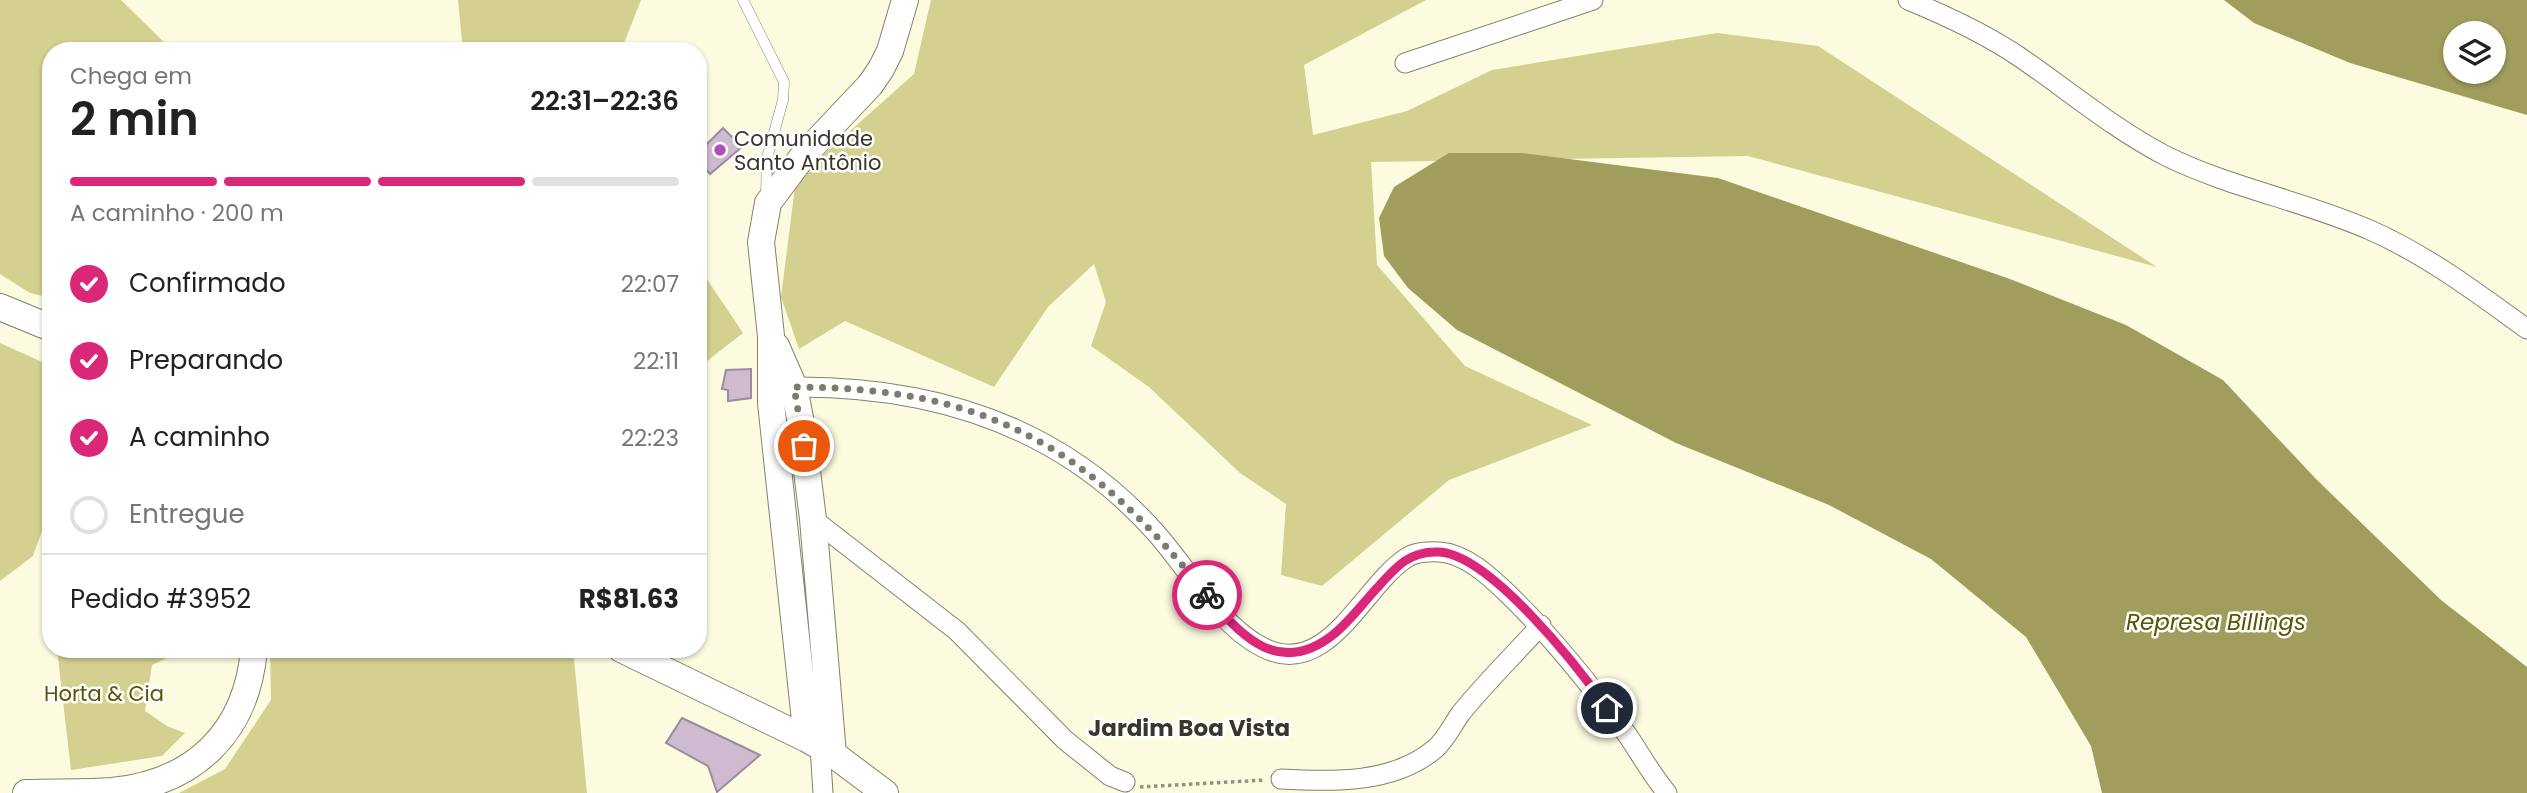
<!DOCTYPE html>
<html lang="pt">
<meta charset="utf-8">
<style>
:root{--surface:#fff;--page:#f2f2f2;--text:#222;--muted:#767676;--line:#e0e0e0;--accent:#db2777}
body{margin:0;font-family:Poppins,sans-serif;background:var(--page);color:var(--text);height:100vh;display:flex;flex-direction:column;font-size:26px;white-space:nowrap}
*{box-sizing:border-box;margin:0}
p{font-size:23px;color:var(--muted)}
.icon{flex:none;width:38px;height:38px;fill:none;stroke:currentColor;stroke-width:2;stroke-linecap:round;stroke-linejoin:round}
.map{position:relative;flex:1;overflow:hidden}
.sheet{position:absolute;left:42px;top:42px;width:665px;height:616px;display:flex;flex-direction:column;background:var(--surface);border-radius:28px;box-shadow:0 2px 5px #0004}
.sheet>*{flex:none}
.tools{position:absolute;left:2443px;top:21px;display:grid;gap:14px}
.tools a{display:grid;place-items:center;width:63px;height:63px;border-radius:50%;background:var(--surface);box-shadow:0 2px 5px #0004;font-size:35px}
.pin{position:absolute;display:grid;place-items:center;width:60px;height:60px;color:#fff;margin:-30px;border:4px solid #fff;border-radius:50%;box-shadow:0 2px 7px #0007}
.courier{position:absolute;display:grid;place-items:center;width:70px;height:70px;margin:-35px;border:5px solid #db2777;border-radius:50%;background:#fff;color:#222;box-shadow:0 2px 9px #0007}
.summary em{font-style:normal;font-weight:600}
.summary div{display:flex;flex-direction:column-reverse}
.summary{display:flex;align-items:center;justify-content:space-between;height:119px;padding:0 28px}
h1{font-size:46px;font-weight:600;line-height:52px}
.bar{display:grid;grid-template-columns:repeat(4,1fr);gap:10px 7px;align-content:center;height:84px;padding:0 28px}
.bar i{height:9px;border-radius:5px;background:var(--line)}
.bar .active{background:var(--accent)}
.bar p{grid-column:span 4}
.line{display:flex;align-items:center;gap:18px;padding:0 28px;border-top:2px solid var(--line)}
.line div{flex:1}
ol{padding:0 28px;list-style:none}
li{display:flex;align-items:center;gap:21px;height:77px}
li p{margin-inline-start:auto}
li .icon{padding:7px;border-radius:50%;background:var(--accent);color:#fff;stroke-width:4}
li:last-child{color:var(--muted)}
li i{width:38px;height:38px;border:4px solid var(--line);border-radius:50%}
.map>svg:first-child{display:block}
</style>
<div class="map">
<svg width="2527" height="793" viewBox="0 0 2527 793">
<rect width="100%" height="100%" fill="#fcfbe0"/>
<path fill="#d3d090" d="M0 0H121L173 51H51V298L30 293 0 274Z
M458 0H641L621 51H463Z
M931 0H1426L1304 65 1313 135 1407 111 1492 70 1717 33 1818 46 2157 267 1748 156 1371 162 1377 265 1465 366 1592 425 1449 480 1322 586 1281 575 1286 504 1240 473 1149 387 1091 346 1106 302 1094 264 1048 307 994 387 845 321 799 349 781 297 796 179 914 74Z
M698 266 743 333 698 368Z
M0 343 51 366V506L33 556 0 581Z
M57 649H186L152 665 145 711 167 726 185 733 162 756 71 770Z
M270 649H558L574 659 587 793H179L225 769 271 700Z"/>
<path fill="#a09d5d" fill-rule="evenodd" d="M2224 0H2527V115L2350 63 2254 23ZM2455 33H2494V72H2455Z
M1449 153H1522L1718 178 2010 279 2126 325 2223 380 2316 479 2441 600 2527 667V793H2102L2091 746 2026 637 1931 559 1829 505 1676 443 1457 330 1408 288 1384 256 1379 218 1394 187Z"/>
<path fill="#cebbd0" stroke="#9c8b9e" stroke-width="2" d="M723 128 742 147 710 174 698 160V153Z
M751 369V398L728 401V390L722 389 726 370Z
M682 718 737 744 760 755 717 792 708 766 666 743Z"/>
<g fill="none" stroke-linecap="round" stroke-linejoin="round">
<g stroke="#83836b" stroke-width="11">
<path id="lane" d="M743 0 784 82 783 100 767 158 766 195"/>
</g>
<g stroke="#83836b" stroke-width="21">
<path id="street" d="M1908 0C1947 16 1986 34 2021 58 2069 91 2114 129 2166 156 2231 188 2304 201 2370 230 2427 255 2477 293 2527 329
M1405 63 1593 0
M794 387C933 386 1061 426 1156 533 1188 569 1219 625 1262 647 1328 682 1364 583 1408 557 1416 552 1431 551 1440 552 1466 554 1489 576 1506 592 1551 635 1589 683 1626 733 1640 753 1651 774 1667 793
M813 519 957 631 1065 740 1110 776 1125 782
M820 747 823 793
M1281 779C1332 782 1395 784 1436 748 1446 739 1453 724 1461 713 1486 682 1515 654 1541 625"/>
</g>
<g stroke="#83836b" stroke-width="28">
<path id="secondary" d="M0 307 51 328
M776 346 794 387 801 423 813 519 833 754
M621 649 807 739 833 754 885 793
M807 739 771 403V336L761 242 768 203 803 156 870 85 881 69 890 51 905 0
M26 793C54 792 84 793 112 791 195 783 247 732 254 649"/>
</g>
<path stroke="#939280" stroke-width="3.5" stroke-dasharray="3.5 3.5" stroke-linecap="butt" d="M1140 787 1265 780"/>
<use href="#lane" stroke="#fff" stroke-width="10"/>
<use href="#street" stroke="#fff" stroke-width="19"/>
<use href="#secondary" stroke="#fff" stroke-width="26"/>
</g>
<g fill="none" stroke-linecap="round" stroke-linejoin="round">
<path stroke="#7d7c6c" stroke-width="7" stroke-dasharray="0 12.6" d="M804 446 794 387C986 387 1089 447 1207 595"/>
<path stroke="#db2777" stroke-width="9" d="M1207 595C1241 638 1281 677 1334 634 1350 621 1363 603 1377 588 1396 567 1409 551 1438 552 1489 553 1578 667 1607 708"/>
</g>
<circle fill="#ae50ba" stroke="#fff" stroke-width="2.5" cx="720" cy="150" r="7"/>
<g text-anchor="middle" dominant-baseline="central" stroke-width="5" stroke-linejoin="round" paint-order="stroke">
<g font-size="21" fill="#38372d" stroke="#fff" text-anchor="start">
<text x="734" y="138">Comunidade<tspan x="734" dy="24">Santo Antônio</tspan></text>
</g>
<g font-size="21" fill="#5a5504" stroke="#fff">
<text x="104" y="693">Horta &amp; Cia</text>
</g>
<g font-size="23" font-style="italic" fill="#5a5504" stroke="#fff">
<text x="2216" y="622">Represa Billings</text>
</g>
<g font-size="23" font-weight="bold" fill="#38372d" stroke="#fff">
<text x="1189" y="728">Jardim Boa Vista</text>
</g>
</g>
</svg>
<div class="tools">
<a><svg class="icon" aria-label="layers" viewBox="0 0 24 24"><path d="M12 4l9 5-9 5-9-5zM3 14l9 5 9-5"/></svg></a>
</div>
<div class="pin" style="left:804px;top:446px;background:#ea580c"><svg class="icon" aria-label="bag" viewBox="0 0 24 24"><path d="M5 8h14l-1 12H6zM9 8a3 3 0 0 1 6 0"/></svg></div>
<div class="pin" style="left:1607px;top:708px;background:#1f2937"><svg class="icon" aria-label="home" viewBox="0 0 24 24"><path d="M3 11l9-7 9 7M6 9v11h12V9"/></svg></div>
<div class="courier" style="left:1207px;top:595px"><svg class="icon" aria-label="bike" viewBox="0 0 24 24"><circle cx="6" cy="16" r="4"/><circle cx="18" cy="16" r="4"/><path d="M6 16l4-8h5l3 8M10 8l3 8H6M13 5h3"/></svg></div>
<section class="sheet">
<div class="summary"><div><h1>2 min</h1><p>Chega em</p></div><em>22:31–22:36</em></div>
<div class="bar"><i class="active"></i><i class="active"></i><i class="active"></i><i></i><p>A caminho · 200 m</p></div>
<ol>
<li><svg class="icon" aria-label="check" viewBox="0 0 24 24"><path d="M5 12l5 5 9-10"/></svg>Confirmado<p>22:07</p></li>
<li><svg class="icon" aria-label="check" viewBox="0 0 24 24"><path d="M5 12l5 5 9-10"/></svg>Preparando<p>22:11</p></li>
<li><svg class="icon" aria-label="check" viewBox="0 0 24 24"><path d="M5 12l5 5 9-10"/></svg>A caminho<p>22:23</p></li>
<li><i></i>Entregue</li>
</ol>
<div class="line" style="height:91px"><div>Pedido #3952</div><b>R$81.63</b></div>
</section>
</div>
